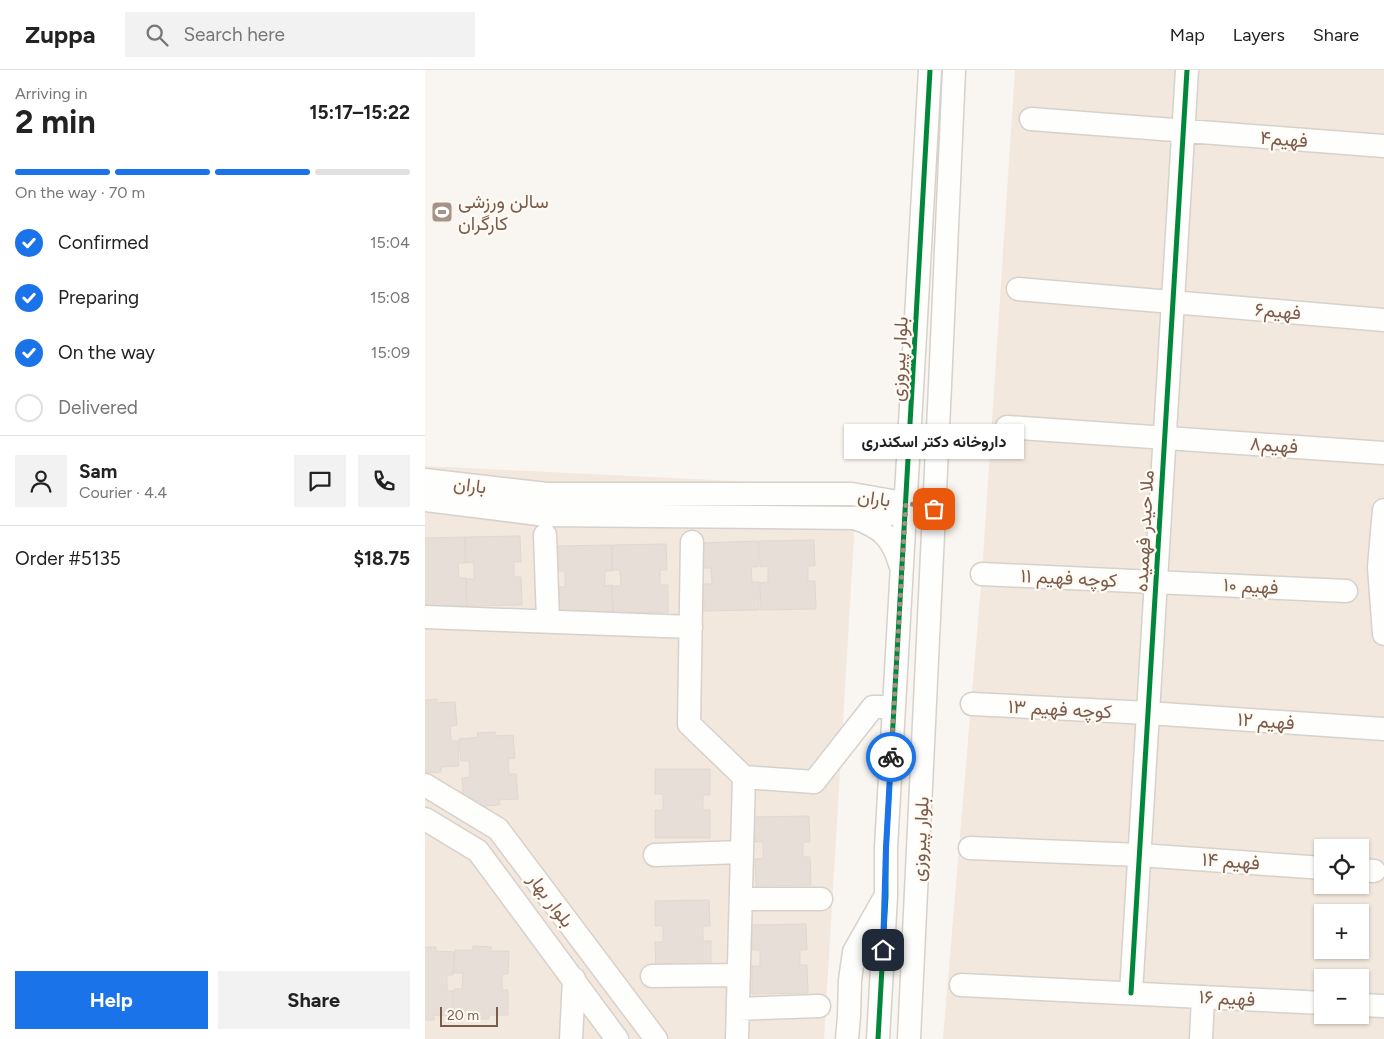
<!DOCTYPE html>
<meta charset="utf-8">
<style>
:root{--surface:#fff;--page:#f2f2f2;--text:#222;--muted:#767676;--line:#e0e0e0;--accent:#1a73e8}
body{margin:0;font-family:Figtree,Vazirmatn,sans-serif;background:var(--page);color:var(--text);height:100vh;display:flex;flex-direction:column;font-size:19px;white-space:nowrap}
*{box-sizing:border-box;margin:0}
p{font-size:16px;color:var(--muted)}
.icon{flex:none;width:28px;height:28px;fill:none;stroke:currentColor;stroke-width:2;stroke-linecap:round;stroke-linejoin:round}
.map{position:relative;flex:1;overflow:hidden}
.drawer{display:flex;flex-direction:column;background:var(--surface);width:425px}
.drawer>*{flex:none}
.tools{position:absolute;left:889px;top:769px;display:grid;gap:10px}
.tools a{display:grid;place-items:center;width:55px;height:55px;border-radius:0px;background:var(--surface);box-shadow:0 1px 4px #0004;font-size:25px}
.scale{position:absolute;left:15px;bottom:12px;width:58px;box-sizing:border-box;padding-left:5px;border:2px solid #7a5c4d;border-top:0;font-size:14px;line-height:18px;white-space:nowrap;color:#7a5c4d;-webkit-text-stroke:4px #fffaf3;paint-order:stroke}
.pin{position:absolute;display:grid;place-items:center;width:42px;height:42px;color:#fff;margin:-21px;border-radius:10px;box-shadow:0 2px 8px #0006}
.courier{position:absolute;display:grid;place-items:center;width:50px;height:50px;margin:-25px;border:4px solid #1a73e8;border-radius:50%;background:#fff;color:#222;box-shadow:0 1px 6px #0007}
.bubble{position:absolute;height:35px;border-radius:0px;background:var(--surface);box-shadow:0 1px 4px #0004;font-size:16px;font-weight:700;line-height:35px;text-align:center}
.summary em{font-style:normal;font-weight:700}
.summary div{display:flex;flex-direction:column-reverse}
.summary{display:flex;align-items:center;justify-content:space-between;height:85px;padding:0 15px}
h1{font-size:32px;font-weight:700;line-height:38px}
.bar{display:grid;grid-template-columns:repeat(4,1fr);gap:8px 5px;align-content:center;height:60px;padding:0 15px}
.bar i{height:6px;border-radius:4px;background:var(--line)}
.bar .selected{background:var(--accent)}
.bar p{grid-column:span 4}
.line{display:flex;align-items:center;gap:12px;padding:0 15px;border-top:1px solid var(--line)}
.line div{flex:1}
.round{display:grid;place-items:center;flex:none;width:52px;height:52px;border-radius:0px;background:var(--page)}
ol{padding:0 15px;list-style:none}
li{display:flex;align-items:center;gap:15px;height:55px}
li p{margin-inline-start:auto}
li .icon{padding:5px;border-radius:50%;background:var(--accent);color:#fff;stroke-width:4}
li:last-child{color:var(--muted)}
li i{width:28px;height:28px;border:2px solid var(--line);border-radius:50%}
.button{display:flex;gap:10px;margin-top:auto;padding:10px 15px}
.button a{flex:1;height:58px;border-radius:0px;background:var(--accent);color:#fff;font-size:20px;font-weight:700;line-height:58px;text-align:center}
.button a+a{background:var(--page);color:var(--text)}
header{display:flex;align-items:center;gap:30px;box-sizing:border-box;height:70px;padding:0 25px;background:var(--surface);border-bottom:1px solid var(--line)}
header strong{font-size:24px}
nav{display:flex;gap:28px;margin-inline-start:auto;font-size:18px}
.search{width:350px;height:45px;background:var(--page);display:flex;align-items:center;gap:12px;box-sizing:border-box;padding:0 18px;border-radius:0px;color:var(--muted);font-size:19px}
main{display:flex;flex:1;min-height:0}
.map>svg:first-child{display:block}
</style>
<header>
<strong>Zuppa</strong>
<div class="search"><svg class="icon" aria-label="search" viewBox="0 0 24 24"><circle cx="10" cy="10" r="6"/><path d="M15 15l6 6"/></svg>Search here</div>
<nav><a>Map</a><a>Layers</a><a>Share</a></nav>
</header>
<main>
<section class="drawer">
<div class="summary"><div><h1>2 min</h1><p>Arriving in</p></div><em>15:17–15:22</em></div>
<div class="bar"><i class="selected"></i><i class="selected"></i><i class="selected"></i><i></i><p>On the way · 70 m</p></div>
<ol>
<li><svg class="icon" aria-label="check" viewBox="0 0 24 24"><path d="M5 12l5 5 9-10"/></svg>Confirmed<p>15:04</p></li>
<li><svg class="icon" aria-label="check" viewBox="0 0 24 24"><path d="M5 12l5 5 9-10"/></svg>Preparing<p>15:08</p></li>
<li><svg class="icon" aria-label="check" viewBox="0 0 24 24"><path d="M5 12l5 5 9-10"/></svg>On the way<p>15:09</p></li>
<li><i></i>Delivered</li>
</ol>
<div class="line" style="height:90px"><a class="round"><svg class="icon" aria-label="person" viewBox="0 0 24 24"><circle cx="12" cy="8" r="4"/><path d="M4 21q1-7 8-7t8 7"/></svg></a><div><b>Sam</b><p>Courier · 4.4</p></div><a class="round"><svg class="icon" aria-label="chat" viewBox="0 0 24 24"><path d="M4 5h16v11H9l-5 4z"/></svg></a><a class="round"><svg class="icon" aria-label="phone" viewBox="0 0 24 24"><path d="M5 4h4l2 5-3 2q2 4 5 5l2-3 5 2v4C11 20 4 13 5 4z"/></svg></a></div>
<div class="line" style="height:65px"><div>Order #5135</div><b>$18.75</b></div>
<div class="button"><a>Help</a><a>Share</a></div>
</section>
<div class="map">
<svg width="959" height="969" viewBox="0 0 959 969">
<rect width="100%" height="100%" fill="#f9f5f0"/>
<path fill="#f2e8de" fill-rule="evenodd" d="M590 0H959V969H518L557 504ZM898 778H935V815H898ZM898 842H935V880H898ZM898 908H935V945H898Z
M0 396 432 417 399 969H0Z"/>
<path fill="#e6ded7" stroke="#e2d8d2" d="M95 466 96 492H89V507H96L97 535 42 536 41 509H49V492L41 493 40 467Z
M40 467V493H33L34 508H41V536L0 537V468Z
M389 470 390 496H383V511H390L391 539 336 540 335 513 343 512V496L335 497 334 471Z
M333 471V497H326L327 512H334V540L279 541 278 514H287L286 498H278V473Z
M241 474 242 500H235V515H243V542L188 543 187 516H196L195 500H187V475Z
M186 475 187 501H180V516L187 515 188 543 133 545 132 517H140V501H132L131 476Z
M12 629V633L30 632 32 655 25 656 26 671H33L34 696 16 697V702L0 703V630Z
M70 662 71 666 88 665 90 688 83 689 84 704H91L93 729 74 730 75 735 56 736 55 731 39 732 37 708 45 707 44 691H36L34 669 53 667 52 663Z
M230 699H285V725H278V740H285V768H230V740H238V724H230Z
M384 746 385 772H378V787H385L386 815 331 816 330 789 338 788V772H330L329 747Z
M284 830 285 856H278V871H286V899L231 900 230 872H238V856H230V831Z
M381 854 382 880H375V895H382L383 923 327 924V896H335V880H327L326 855Z
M48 876 66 877V881H84L83 904H77V920H83V945H64V949H45V944H29V919H37L38 903H29L30 880H48Z
M0 877H11V881L29 882 28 905H22V921H28V946L9 945V950H0Z"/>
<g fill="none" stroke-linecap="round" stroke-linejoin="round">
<g stroke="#d7d1cb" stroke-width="25">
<path id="minor" d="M606 49 959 76
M593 219 959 250
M582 357 959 383
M0 410 122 424H427L496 436
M0 430 121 445 430 448 488 441
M959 440 954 497 959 564
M430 448C457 458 467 467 475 494
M120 465 123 551
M267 472 264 654 319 707 389 712 448 637H469
M557 504 921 521
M0 547 266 557
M547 634 723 643 959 659
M0 715 73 759 231 969
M0 749 53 781 192 969
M545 778 715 785 898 798
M230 785 317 782
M935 800 949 801
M316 829H396
M227 906 314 905
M536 915 898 933
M706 923 762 0
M935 935 959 936
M313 939 394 936
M146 969 149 909
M312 969 319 707
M422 969 424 946 425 910 429 882 460 827
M453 969 461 826V778L505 0
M484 969C502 646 514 323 529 0
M776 969 778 927"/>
</g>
<use href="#minor" stroke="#fefefd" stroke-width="22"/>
<g stroke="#fffaf3" stroke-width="8">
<path id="cycleway" d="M706 923 762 0
M453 969 461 826V778L505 0"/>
</g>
<use href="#cycleway" stroke="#00873e" stroke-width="5"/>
</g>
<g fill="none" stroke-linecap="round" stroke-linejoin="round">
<path stroke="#a69286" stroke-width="5" stroke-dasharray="0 9" d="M466 687 481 433 509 439"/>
<path stroke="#1a73e8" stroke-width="6" d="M458 880 461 778 466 687"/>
</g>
<defs>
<g id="stadium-square" transform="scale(1.125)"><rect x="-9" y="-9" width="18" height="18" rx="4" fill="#a69286" stroke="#fffaf3"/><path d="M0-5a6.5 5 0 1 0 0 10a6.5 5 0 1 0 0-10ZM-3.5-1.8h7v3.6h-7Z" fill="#fff"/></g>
</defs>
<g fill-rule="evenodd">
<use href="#stadium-square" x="17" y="142"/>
</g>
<g text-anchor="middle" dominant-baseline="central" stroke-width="4.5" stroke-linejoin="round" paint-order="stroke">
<g font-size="19" fill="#7a5c4d" stroke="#fffaf3">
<text transform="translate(859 69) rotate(4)">فهیم۴</text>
<text transform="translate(853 241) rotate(5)">فهیم۶</text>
<text transform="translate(474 289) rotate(-87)">بلوار پیروزی</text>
<text transform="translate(849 375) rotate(4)">فهیم۸</text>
<text transform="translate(45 415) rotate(7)">باران</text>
<text transform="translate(449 428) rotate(8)">باران</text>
<text transform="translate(719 461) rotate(-87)">ملا حیدر فهمیده</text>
<text transform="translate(644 508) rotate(3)">کوچه فهیم ۱۱</text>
<text transform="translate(826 516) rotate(3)">فهیم ۱۰</text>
<text transform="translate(635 639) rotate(3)">کوچه فهیم ۱۳</text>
<text transform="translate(841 651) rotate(4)">فهیم ۱۲</text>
<text transform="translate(495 769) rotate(-87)">بلوار پیروزی</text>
<text transform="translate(806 791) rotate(4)">فهیم ۱۴</text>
<text transform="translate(126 830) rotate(53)">بلوار بهار</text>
<text transform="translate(802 928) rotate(3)">فهیم ۱۶</text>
</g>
<g font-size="19" fill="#7a5c4d" stroke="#fffaf3" text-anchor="start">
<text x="33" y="131">سالن ورزشی<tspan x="33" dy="22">کارگران</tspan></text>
</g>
</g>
</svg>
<div class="tools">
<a><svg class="icon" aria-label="locate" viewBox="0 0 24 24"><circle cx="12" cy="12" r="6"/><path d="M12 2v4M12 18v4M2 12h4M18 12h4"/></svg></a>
<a>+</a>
<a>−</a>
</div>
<div class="scale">20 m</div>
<div class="pin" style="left:509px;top:439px;background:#ea580c"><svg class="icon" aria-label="bag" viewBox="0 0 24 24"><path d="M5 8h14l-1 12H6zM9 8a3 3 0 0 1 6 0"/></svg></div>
<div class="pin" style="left:458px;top:880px;background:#1f2937"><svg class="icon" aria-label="home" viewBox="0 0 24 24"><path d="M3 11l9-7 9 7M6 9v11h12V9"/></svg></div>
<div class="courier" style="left:466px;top:687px"><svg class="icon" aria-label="bike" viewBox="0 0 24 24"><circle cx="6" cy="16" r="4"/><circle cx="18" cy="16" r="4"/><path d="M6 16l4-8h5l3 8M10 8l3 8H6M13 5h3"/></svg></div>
<div class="bubble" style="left:419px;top:354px;width:180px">داروخانه دکتر اسکندری</div>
</div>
</main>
